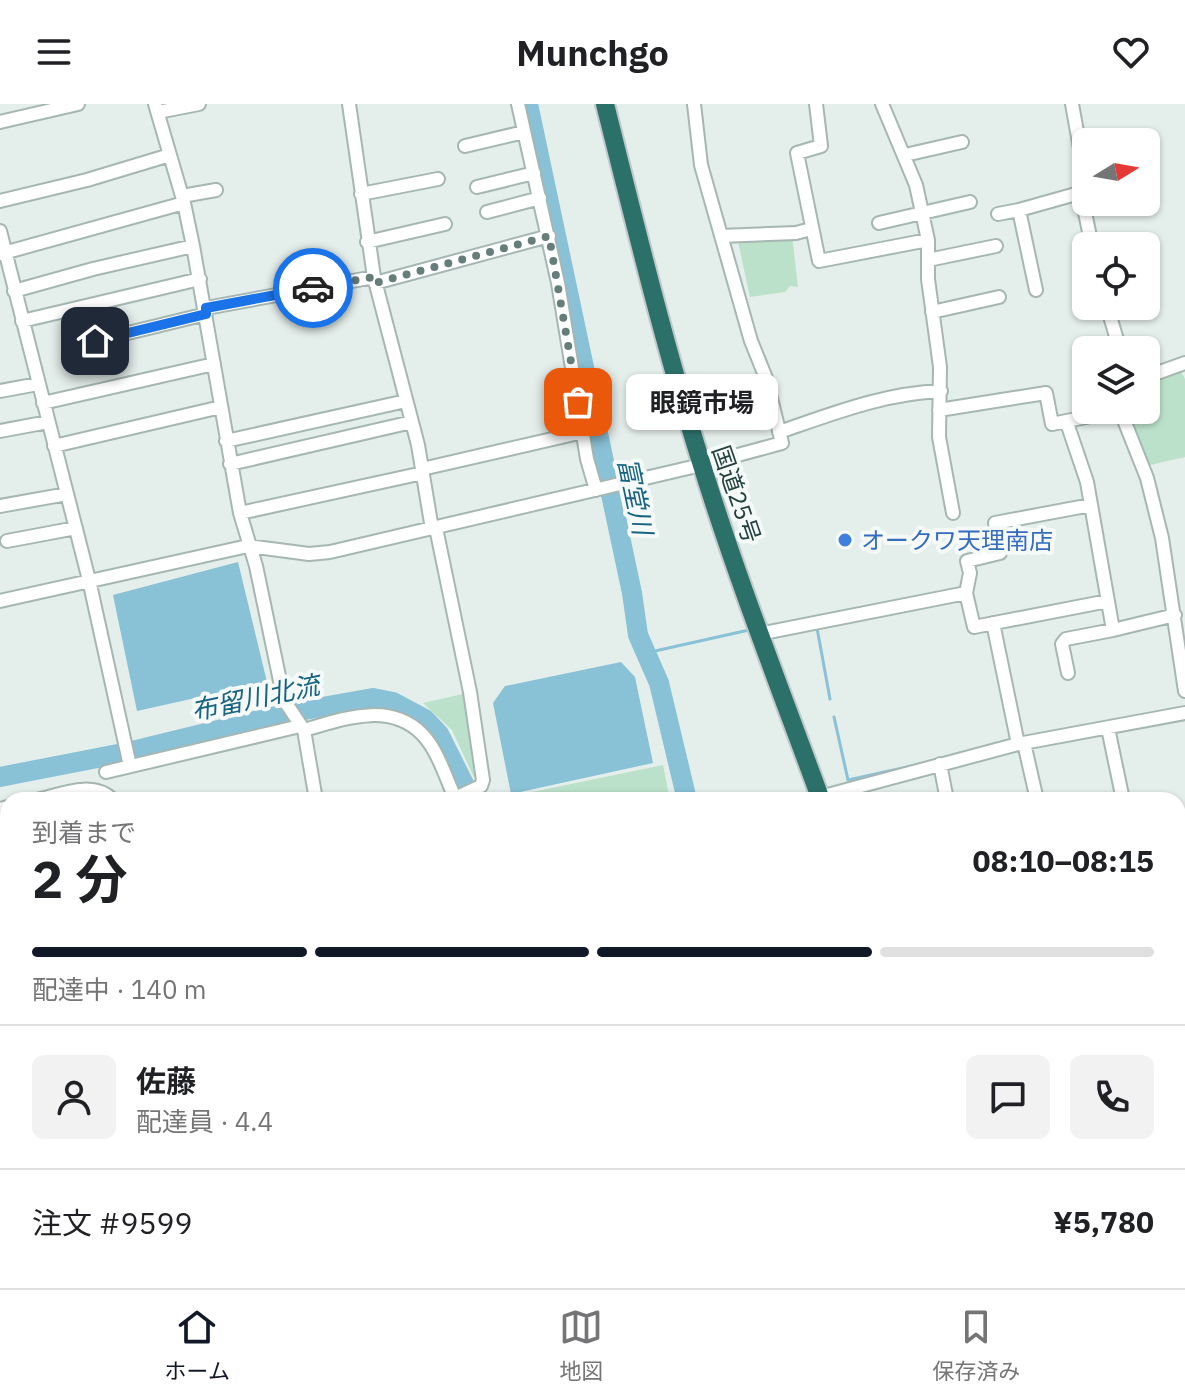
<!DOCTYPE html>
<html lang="ja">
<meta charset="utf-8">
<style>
:root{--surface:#fff;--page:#f2f2f2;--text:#202124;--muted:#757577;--line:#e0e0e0;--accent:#111827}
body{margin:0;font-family:"IBM Plex Sans","Noto Sans JP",sans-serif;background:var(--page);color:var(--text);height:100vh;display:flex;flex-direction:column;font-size:30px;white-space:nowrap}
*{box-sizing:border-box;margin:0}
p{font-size:26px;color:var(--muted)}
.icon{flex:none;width:44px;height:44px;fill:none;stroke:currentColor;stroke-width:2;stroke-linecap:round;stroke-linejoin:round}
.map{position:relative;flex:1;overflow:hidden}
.sheet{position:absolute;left:0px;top:688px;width:1186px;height:496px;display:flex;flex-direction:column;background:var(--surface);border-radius:24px 24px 0 0;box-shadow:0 2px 6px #0004}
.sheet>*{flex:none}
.needle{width:52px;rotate:79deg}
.tools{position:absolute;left:1072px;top:24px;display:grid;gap:16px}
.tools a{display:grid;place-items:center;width:88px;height:88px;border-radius:12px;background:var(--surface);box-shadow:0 2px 6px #0004;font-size:40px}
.pin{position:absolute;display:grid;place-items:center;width:68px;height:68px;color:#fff;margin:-34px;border-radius:16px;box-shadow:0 4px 12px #0006}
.courier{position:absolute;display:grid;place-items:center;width:80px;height:80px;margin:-40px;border:6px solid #1a73e8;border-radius:50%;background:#fff;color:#222;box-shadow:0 2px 10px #0007}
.bubble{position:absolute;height:56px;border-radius:12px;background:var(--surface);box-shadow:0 2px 6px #0004;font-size:26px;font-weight:700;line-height:56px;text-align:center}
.headline em{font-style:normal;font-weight:700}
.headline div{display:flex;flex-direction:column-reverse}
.headline{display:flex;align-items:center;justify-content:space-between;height:136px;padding:0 32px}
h1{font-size:52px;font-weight:700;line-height:60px}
.bar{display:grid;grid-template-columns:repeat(4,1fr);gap:12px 8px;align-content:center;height:96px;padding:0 32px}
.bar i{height:10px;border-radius:6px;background:var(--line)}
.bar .active{background:var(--accent)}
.bar p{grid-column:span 4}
.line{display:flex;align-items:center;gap:20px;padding:0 32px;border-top:2px solid var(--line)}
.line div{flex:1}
.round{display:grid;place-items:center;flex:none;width:84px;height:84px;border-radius:12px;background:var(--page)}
header{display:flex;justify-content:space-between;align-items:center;height:104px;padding:0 32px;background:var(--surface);font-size:36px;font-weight:700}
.menu{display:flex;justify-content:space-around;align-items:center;height:112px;border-top:2px solid var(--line);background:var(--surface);font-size:22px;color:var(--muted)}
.menu a{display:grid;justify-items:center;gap:4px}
.menu .active{color:var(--accent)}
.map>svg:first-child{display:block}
</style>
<header><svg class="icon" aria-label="menu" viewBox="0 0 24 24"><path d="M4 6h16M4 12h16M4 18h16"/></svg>Munchgo<svg class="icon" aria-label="heart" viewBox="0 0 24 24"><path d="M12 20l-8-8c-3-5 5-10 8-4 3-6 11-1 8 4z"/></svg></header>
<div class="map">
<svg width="1185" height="1184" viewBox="0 0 1185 1184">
<rect width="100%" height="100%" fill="#e4eeeb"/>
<path fill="#d2deda" d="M8 711V996L3 997 0 982V713Z"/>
<path fill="#bce1ca" d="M792 131 798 183 790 182 785 188 750 193 737 133Z
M1180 266 1185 275V353L1146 362 1126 306H1146V281Z
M467 589 481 675 476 678 452 626 423 599Z
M663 661 670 696H494Z
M1185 996V1078L1178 1080V998Z"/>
<path fill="#89c1d6" d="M238 458 267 578 137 607 113 491Z
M621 558 635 573 653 659 511 690 493 599 505 582Z"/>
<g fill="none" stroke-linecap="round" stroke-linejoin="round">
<path stroke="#89c1d6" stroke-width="3" d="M817 524 830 595
M646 549 749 526
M834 613 848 676 921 660"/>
<path stroke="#89c1d6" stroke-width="20" d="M528 0 632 489 638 531 659 579 687 696
M0 673 128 648 288 609 373 594 393 598 425 615 439 630 472 696
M0 1049 8 1047
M312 1176 315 1184
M608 1176 610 1184"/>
<g stroke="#a6b7b3" stroke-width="16">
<path id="minor" d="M155 0 184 99 193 142 240 409 256 462 284 596 304 626 316 696
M349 0 374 173 418 341 432 425
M518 0 558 179 587 355 596 386
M816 0 821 42 797 49 819 157 928 136
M882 0 916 81 928 136V175L940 263 939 333 953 409
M1072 0 1082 55 1083 99 1092 142
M158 8 199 0
M0 18 78 0
M465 42 524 28
M905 51 962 38
M477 83 534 69
M361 90 438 75
M182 92 216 86
M0 97 87 76 170 51
M487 108 540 94
M998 110 1019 106
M879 119 970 98
M0 127 89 476 130 662
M721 132 796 129 811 125
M367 138 445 120
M0 150 184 99
M928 156 996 142
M375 179 549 132
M1036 186 1019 106 1083 88
M14 187 93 165 193 142
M1107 202 1120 246
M206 204 374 173
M932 208 999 193
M22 217 200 175
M87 239 206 210
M1146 273 1185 259
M0 287 38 280
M43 299 214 260
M939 306 1046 289 1052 320 1120 306
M1120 306 1147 374 1162 434 1185 587
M1067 319 1087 378 1113 526 1175 511
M0 327 48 318
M779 328C832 310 885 289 941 287
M226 337 406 297
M54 342 221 303
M230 360 412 318
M422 365 583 328
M1091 401 995 419 1000 449 967 457 970 469 966 489 974 523 1108 497
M0 402 67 390
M240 409 423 369
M436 424 470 588 483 676 481 682 455 694
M7 437 76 424
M0 497 248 442 309 450 330 448 701 361 782 339 766 274 751 237 701 61 694 0
M993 519 1018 640
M759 530 966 489
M1068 569 1062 540 1066 535 1113 526
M1108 624 1123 696
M304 626C343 615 389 597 422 630 438 646 446 675 456 696
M1024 639 1037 696
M940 660 947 696
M106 668 300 622
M820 693 1018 640 1185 609
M37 696C62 690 93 676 113 696
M0 705 8 703
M1178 778 1185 776
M1178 862 1185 860
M1178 992 1185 991
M0 1015 8 1013
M0 1064 8 1062
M1178 1085 1185 1083
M237 1176 238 1184
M296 1176 300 1184
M334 1176 337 1184
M698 1176V1184
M1150 1176 1153 1184
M965 1184 997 1176"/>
</g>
<g stroke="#c1cac9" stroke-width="22">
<path id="highway" d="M605 0C635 120 664 240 701 358 736 472 780 584 821 696
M997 1176 1000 1184"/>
</g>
<use href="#minor" stroke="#fff" stroke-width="12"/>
<use href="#highway" stroke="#2c706a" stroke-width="18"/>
</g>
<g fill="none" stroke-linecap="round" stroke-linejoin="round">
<path stroke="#667e7a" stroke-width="8" stroke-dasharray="0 14.4" d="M313 184 374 173 375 179 549 132 578 298"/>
<path stroke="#1a73e8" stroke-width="10" d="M95 237 206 210V204L313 184"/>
</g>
<circle fill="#3f7fe0" stroke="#f5faf8" stroke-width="3" cx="845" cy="436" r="8"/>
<g text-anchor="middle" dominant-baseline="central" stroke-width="8" stroke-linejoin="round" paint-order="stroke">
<g font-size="24" fill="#22413d" stroke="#f5faf8">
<text transform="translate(737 390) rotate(71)">国道25号</text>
</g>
<g font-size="24" fill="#366cbe" stroke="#f5faf8" text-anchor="start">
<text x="861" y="436">オークワ天理南店</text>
</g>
<g font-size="26" font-style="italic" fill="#186382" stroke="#f5faf8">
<text transform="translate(636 392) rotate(78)">富堂川</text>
<text transform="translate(255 593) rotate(-12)">布留川北流</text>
</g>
</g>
</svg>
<div class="tools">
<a><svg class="needle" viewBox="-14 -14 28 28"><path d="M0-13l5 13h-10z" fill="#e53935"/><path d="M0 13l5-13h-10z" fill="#757577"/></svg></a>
<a><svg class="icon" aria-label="locate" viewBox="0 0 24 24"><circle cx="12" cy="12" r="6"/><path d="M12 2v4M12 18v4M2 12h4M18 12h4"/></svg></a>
<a><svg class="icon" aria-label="layers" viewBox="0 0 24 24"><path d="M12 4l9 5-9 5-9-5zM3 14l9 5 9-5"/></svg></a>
</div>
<div class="pin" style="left:578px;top:298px;background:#ea580c"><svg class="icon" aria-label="bag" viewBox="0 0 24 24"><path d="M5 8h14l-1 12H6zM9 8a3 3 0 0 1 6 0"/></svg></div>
<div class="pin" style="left:95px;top:237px;background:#1f2937"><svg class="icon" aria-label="home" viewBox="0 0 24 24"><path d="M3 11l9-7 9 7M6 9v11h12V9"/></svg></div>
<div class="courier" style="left:313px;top:184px"><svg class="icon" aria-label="car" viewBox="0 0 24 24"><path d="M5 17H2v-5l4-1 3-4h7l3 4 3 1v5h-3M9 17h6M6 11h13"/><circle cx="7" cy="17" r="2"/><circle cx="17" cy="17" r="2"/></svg></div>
<div class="bubble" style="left:626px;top:270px;width:152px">眼鏡市場</div>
<section class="sheet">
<div class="headline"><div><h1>2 分</h1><p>到着まで</p></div><em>08:10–08:15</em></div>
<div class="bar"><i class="active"></i><i class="active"></i><i class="active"></i><i></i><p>配達中 · 140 m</p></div>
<div class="line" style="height:144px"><a class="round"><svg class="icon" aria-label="person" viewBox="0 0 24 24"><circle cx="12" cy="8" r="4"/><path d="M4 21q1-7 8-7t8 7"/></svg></a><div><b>佐藤</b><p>配達員 · 4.4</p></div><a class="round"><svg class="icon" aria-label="chat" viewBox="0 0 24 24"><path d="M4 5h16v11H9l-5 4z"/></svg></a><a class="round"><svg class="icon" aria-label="phone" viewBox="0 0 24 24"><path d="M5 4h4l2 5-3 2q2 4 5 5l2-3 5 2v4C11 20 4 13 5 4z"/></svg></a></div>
<div class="line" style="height:104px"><div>注文 #9599</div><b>¥5,780</b></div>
</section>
</div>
<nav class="menu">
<a class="active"><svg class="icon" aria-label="home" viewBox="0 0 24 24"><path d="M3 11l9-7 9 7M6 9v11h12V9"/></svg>ホーム</a>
<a><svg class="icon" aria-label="map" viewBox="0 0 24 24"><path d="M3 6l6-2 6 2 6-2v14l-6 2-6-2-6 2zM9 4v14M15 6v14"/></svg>地図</a>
<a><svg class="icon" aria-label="saved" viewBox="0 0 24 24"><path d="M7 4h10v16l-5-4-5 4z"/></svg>保存済み</a>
</nav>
